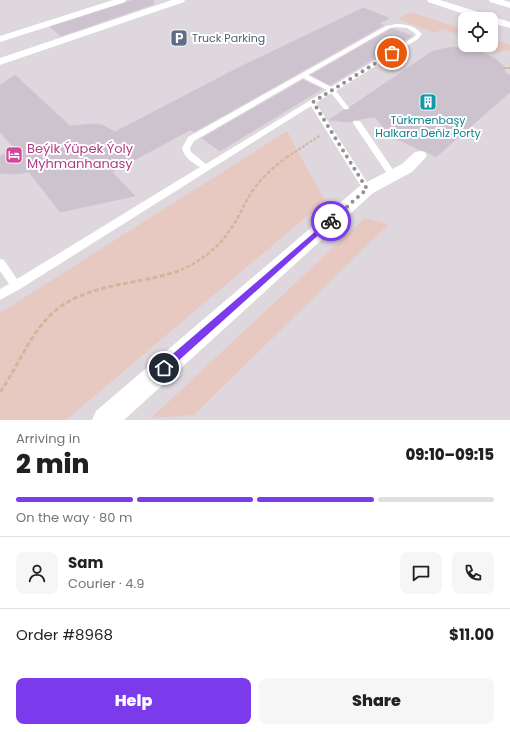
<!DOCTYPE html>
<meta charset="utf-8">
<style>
:root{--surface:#fff;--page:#f6f6f6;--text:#202124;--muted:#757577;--line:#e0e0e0;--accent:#7c3aed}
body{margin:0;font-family:Poppins,sans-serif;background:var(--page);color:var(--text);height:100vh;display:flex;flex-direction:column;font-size:15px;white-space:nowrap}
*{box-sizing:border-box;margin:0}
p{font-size:13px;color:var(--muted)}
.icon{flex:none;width:22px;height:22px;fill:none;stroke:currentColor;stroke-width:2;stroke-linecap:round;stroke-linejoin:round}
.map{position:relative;height:420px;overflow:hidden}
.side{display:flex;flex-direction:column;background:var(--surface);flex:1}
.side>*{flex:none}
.tools{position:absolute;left:458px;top:12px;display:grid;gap:8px}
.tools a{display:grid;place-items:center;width:40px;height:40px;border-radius:8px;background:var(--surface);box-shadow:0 2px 6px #0003;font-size:20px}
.pin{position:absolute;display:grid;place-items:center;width:34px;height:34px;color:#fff;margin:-17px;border:2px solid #fff;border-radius:50%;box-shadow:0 1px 4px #0007}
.courier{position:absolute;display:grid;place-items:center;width:40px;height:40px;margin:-20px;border:3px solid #7c3aed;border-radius:50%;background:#fff;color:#222;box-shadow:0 1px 5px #0007}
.head em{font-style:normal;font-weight:800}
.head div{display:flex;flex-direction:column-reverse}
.head{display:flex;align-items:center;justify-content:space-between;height:68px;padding:0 16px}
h1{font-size:26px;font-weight:800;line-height:30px}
.bar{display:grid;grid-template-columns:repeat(4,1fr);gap:6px 4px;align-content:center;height:48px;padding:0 16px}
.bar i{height:5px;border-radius:3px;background:var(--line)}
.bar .selected{background:var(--accent)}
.bar p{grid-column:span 4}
.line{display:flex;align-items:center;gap:10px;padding:0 16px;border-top:1px solid var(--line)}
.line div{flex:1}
.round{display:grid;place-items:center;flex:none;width:42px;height:42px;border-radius:8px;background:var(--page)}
.button{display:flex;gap:8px;margin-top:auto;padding:8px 16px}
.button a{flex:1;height:46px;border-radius:8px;background:var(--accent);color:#fff;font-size:16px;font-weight:800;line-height:46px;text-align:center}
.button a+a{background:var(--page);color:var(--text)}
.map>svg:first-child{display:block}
</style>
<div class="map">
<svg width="510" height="420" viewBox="0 0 510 420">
<rect width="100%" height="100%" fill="#f0e5f0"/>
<path fill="#ded7de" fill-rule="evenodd" d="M0 0H510V420H0ZM465 19H491V45H465Z"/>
<path fill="#e8c9c1" d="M411 12 465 30V37L442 29 435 33 398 19Z
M491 39 510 45V50C498 53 486 55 477 46L491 45Z
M287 131 325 201 66 420H0V313Z
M365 218 389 224 194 415 151 418Z"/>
<path fill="#ccc3ce" stroke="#d3c3d5" d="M134 0H153L154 4 61 36 50 27Z
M363 8 389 18 379 24 384 25 194 132 190 130 112 172 135 196 60 212 29 172 15 174 0 173V156L15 149 0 132V85L15 75 70 126 95 124 102 125 115 132 238 68Z
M391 29H393L412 36 330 85 311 75Z
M452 47 477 50 497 60 503 66 505 73 510 75V92L436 157 425 151 420 150 390 136 375 117 354 120 349 122 329 120 344 110H349L350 107 433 51Z
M303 80 322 89 220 151 202 138Z"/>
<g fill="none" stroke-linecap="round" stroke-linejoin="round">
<g stroke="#d6dcd5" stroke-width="1">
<path id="lane" d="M396 24C406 24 415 26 422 34L418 39 336 91 349 108 348 109H344L331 93 316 103 370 187 371 189 370 191H364L311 106 20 289 0 300V289L9 284 0 271V259L4 260 17 279 200 167C192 162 184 158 182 148L188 137 386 26ZM396 27 407 28 416 34 414 37 331 87 308 75 390 28ZM303 78 327 90 206 164 191 152 190 148 194 141Z
M354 121H360L396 174 397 176 396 178H390L353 123Z"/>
</g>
<g stroke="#d6dcd5" stroke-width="1">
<path id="street" d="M113 0H126L125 2 0 42V36Z
M172 0H185L184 2 0 65V58Z
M427 0H440L510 22V28L491 23V19H479L428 2Z
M489 0H503L510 2V8L490 2Z
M420 151 425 152 427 156 412 172 373 193 124 420H92L96 411 361 185 402 164 415 152Z"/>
</g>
<path stroke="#d0b79d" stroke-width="1.5" stroke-dasharray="2.5 1" stroke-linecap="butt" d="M504 68H510"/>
<path stroke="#d0b79d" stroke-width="2" stroke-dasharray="3 1.5" stroke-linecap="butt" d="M504 68H510
M287 157 321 135"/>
<path stroke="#d0b79d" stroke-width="2.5" stroke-dasharray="4 2" stroke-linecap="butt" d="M175 272C198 264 219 248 232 227 240 215 245 202 253 190 263 176 275 166 288 156"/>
<path stroke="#d0b79d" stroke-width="3" stroke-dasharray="5 2.5" stroke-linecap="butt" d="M0 392C16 370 26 343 44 322 77 282 132 287 178 271"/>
<use href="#lane" fill="#fff" fill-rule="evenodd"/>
<use href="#street" fill="#fff" fill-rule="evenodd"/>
</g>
<path fill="#7c3aed" d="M331 218 334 221 333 222 167 371 164 372 161 371 160 368 161 364Z"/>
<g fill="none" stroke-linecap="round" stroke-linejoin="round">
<path stroke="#929290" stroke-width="4" stroke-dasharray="0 7.2" d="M331 221 367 189 313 102 392 53"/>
</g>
<defs>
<g id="parking-square" transform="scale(0.9)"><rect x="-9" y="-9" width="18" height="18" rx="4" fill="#5c6f8a" stroke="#fff"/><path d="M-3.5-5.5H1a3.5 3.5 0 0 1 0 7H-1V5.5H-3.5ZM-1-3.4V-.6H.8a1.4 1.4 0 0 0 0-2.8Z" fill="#fff"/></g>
<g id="building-square" transform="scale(0.9)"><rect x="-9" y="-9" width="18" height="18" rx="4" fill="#0f9aa8" stroke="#fff"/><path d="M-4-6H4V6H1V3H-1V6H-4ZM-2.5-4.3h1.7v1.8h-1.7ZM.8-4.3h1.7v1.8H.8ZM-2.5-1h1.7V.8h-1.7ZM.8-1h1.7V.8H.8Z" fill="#fff"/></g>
<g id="hotel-square" transform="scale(0.9)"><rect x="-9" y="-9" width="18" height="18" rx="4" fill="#d1479c" stroke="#fff"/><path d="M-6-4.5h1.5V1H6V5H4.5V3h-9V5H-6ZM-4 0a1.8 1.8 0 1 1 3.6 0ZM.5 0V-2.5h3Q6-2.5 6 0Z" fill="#fff"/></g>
</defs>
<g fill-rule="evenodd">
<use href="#parking-square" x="179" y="38"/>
<use href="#building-square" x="428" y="102"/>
<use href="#hotel-square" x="14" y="155"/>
</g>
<g text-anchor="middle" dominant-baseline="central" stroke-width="4" stroke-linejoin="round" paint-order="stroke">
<g font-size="11" fill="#4e5e75" stroke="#fff" text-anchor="start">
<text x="192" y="38">Truck Parking</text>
</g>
<g font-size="11" fill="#0d838f" stroke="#fff">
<text x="428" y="120">Türkmenbaşy<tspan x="428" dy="13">Halkara Deňiz Porty</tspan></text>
</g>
<g font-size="13" fill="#b23c85" stroke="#fff" text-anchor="start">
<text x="27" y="148">Beýik Ýüpek Ýoly<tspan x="27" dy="15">Myhmanhanasy</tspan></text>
</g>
</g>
</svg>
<div class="tools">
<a><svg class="icon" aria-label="locate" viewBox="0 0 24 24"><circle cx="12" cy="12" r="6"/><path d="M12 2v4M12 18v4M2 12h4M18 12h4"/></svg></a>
</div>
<div class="pin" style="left:392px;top:53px;background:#ea580c"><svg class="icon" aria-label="bag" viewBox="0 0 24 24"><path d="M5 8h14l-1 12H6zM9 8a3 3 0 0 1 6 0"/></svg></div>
<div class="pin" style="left:164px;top:368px;background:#1f2937"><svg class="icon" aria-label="home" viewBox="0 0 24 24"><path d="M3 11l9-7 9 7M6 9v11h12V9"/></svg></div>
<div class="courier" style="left:331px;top:221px"><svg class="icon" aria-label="bike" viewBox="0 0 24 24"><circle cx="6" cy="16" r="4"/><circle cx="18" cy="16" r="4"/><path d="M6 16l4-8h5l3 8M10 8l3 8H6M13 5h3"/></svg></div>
</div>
<section class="side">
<div class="head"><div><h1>2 min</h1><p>Arriving in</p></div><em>09:10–09:15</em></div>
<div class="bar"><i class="selected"></i><i class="selected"></i><i class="selected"></i><i></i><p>On the way · 80 m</p></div>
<div class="line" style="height:72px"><a class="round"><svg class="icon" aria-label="person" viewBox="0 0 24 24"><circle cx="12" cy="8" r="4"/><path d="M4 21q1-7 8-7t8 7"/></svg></a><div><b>Sam</b><p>Courier · 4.9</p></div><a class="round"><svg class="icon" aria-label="chat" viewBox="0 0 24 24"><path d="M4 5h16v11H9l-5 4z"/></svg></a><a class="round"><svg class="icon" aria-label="phone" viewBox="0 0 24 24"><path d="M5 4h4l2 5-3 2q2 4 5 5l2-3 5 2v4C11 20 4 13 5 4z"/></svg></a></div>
<div class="line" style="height:52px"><div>Order #8968</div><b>$11.00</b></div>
<div class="button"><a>Help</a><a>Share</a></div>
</section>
